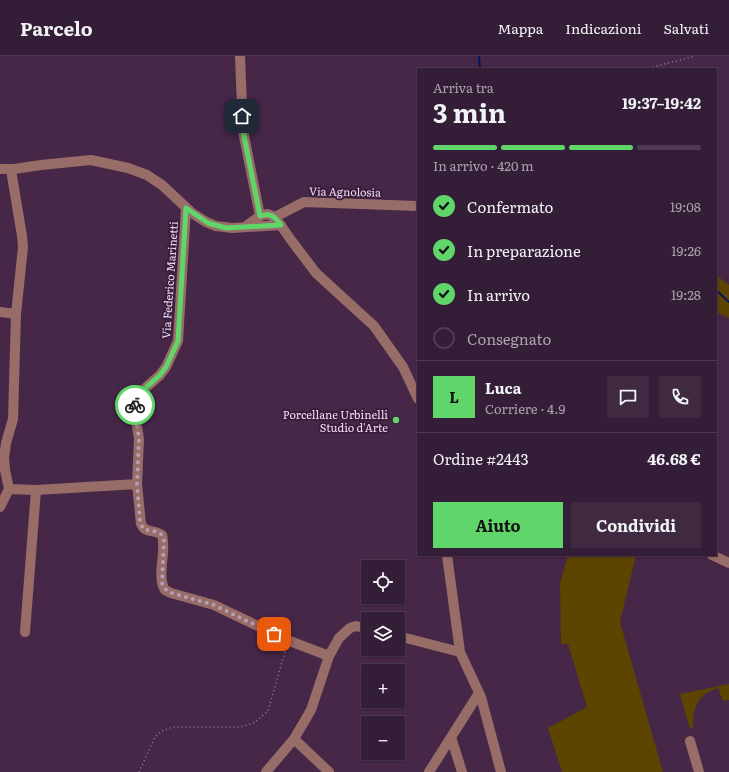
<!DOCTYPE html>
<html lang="it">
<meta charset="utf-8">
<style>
:root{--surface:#341d36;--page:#3f2a42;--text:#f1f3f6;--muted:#a9a2ad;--line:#4e3b51;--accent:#60d56a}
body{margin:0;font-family:Literata,serif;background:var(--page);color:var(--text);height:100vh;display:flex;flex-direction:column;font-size:15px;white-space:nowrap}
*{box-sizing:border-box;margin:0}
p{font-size:13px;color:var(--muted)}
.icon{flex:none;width:22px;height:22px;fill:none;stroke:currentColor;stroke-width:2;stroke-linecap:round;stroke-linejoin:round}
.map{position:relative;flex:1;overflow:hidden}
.drawer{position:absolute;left:417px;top:12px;width:300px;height:488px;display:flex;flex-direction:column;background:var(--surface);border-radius:0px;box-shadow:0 1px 3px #0004,0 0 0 1px var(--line)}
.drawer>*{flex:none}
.tools{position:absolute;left:361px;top:504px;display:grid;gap:8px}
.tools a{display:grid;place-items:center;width:44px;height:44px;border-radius:0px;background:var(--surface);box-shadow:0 1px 3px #0004,0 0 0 1px var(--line);font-size:20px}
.pin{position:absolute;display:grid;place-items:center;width:34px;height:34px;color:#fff;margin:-17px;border-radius:8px;box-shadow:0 2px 6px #0006}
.courier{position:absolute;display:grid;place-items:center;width:40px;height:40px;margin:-20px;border:3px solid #60d56a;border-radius:50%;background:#fff;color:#222;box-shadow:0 1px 5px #0007}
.summary em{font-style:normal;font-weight:700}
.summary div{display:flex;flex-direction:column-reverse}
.summary{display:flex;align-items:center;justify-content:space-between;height:68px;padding:0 16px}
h1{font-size:26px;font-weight:700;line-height:30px}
.bar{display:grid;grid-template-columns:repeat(4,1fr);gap:6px 4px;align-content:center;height:48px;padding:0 16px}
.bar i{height:5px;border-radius:3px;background:var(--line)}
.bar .selected{background:var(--accent)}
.bar p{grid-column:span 4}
.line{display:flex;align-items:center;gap:10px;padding:0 16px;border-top:1px solid var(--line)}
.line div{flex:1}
.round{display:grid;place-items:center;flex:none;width:42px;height:42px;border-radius:0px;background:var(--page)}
ol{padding:0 16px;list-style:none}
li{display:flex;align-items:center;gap:12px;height:44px}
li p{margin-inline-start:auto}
li .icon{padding:4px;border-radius:50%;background:var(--accent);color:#111;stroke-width:4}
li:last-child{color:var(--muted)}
li i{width:22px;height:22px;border:2px solid var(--line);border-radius:50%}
.cta{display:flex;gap:8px;margin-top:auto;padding:8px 16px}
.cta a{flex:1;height:46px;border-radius:0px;background:var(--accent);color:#111;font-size:16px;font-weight:700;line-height:46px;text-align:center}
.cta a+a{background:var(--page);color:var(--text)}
header{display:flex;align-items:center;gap:24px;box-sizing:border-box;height:56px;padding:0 20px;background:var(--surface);border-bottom:1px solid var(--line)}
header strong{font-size:19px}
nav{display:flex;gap:22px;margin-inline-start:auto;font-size:14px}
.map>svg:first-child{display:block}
</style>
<header>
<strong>Parcelo</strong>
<nav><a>Mappa</a><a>Indicazioni</a><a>Salvati</a></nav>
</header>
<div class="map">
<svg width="729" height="716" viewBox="0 0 729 716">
<rect width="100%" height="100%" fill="#462748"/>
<path fill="#5c4401" d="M716 219 729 229V262L716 256Z
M568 499H636L620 566 663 716H562L548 672 587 651 568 588H561L560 527Z
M729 628V644L723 645 718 632C697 638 693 652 693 672L690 673 680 638Z"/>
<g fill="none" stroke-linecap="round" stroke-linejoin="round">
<path stroke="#04155b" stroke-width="2" d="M479 0 480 13
M716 234 729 246"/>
<path stroke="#987e9a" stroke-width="1.5" stroke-dasharray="1 3" stroke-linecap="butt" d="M645 13 695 0
M139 716 155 681 162 675 173 671H240L254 667 268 655 286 592"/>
<path stroke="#986d68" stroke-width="10" d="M240 0 243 75 260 160
M0 113H14L41 109 91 104 128 112 147 119 162 129 192 157 206 166 216 170 232 172 281 169
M186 152 178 285 166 311 160 319 142 335 135 348V357L139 383 137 428 141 468C145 478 155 473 162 479 167 495 156 520 165 534L171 537 214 549 287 584 329 600
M275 161 304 146 418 150
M246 170 260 160 267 158 275 161 291 184 316 217 374 270 403 311 418 343
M0 256 16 258
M9 433 5 414 4 402 6 387 13 363 16 258 23 191 22 180 11 114
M9 433 36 434 137 428
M0 451 9 433
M447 499 460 596 481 641 501 716
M712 499 729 507
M25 576 36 434
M398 580 460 596
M451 681 462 716
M294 683 329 716
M690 685 699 716
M266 716 294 683 311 654 329 600 339 582 350 572 356 570 368 573
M429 716 479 637"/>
</g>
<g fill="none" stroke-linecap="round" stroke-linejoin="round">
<path stroke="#b69fb8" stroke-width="4" stroke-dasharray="0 7.2" d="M135 349V357L139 383 137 428 140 465 143 473 158 476 162 479 164 483 162 527 164 532 169 536 214 549 274 578"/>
<path stroke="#60d56a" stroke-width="5" d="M135 349 138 340 142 335 160 319 166 311 178 285 186 152 208 167 226 172 281 169C275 161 271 156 260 160L243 75 242 60"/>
</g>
<circle fill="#60d56a" stroke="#3b1d3d" stroke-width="1.5" cx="396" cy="364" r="4"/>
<g text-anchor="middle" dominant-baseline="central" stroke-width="4" stroke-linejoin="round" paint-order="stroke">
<g font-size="11" fill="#f3dff4" stroke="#3b1d3d">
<text transform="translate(345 135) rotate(1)">Via Agnolosia</text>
<text transform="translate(169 224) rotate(-86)">Via Federico Marinetti</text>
</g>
<g font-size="11" fill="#f3dff4" stroke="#3b1d3d" text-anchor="end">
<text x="388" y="358">Porcellane Urbinelli<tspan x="388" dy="13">Studio d'Arte</tspan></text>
</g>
</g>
</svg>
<div class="tools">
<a><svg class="icon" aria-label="locate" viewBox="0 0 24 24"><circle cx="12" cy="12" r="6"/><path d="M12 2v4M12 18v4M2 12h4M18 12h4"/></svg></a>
<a><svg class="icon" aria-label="layers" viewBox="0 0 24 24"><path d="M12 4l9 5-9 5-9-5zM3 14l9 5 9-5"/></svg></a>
<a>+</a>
<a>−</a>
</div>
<div class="pin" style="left:274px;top:578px;background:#ea580c"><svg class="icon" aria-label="bag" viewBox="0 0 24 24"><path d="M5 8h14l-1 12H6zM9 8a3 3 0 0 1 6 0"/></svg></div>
<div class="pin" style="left:242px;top:60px;background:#1f2937"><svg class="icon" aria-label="home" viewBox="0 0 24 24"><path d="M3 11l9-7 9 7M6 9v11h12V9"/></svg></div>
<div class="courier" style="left:135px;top:349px"><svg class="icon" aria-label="bike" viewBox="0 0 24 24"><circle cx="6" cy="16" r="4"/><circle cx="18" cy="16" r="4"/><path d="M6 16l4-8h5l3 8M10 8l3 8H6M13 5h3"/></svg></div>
<section class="drawer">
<div class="summary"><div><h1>3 min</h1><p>Arriva tra</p></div><em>19:37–19:42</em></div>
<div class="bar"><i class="selected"></i><i class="selected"></i><i class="selected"></i><i></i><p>In arrivo · 420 m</p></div>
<ol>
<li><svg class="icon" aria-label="check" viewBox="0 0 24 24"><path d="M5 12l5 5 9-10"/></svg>Confermato<p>19:08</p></li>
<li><svg class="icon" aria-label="check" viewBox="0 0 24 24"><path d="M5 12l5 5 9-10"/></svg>In preparazione<p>19:26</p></li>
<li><svg class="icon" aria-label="check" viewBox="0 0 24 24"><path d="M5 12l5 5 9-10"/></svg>In arrivo<p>19:28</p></li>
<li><i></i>Consegnato</li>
</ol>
<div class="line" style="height:72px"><b class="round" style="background:var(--accent);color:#111">L</b><div><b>Luca</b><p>Corriere · 4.9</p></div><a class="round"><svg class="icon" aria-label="chat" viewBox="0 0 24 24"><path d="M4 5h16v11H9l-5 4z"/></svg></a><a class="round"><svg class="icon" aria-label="phone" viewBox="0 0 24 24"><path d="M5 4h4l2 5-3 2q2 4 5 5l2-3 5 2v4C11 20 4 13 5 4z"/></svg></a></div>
<div class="line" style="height:52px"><div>Ordine #2443</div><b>46.68 €</b></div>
<div class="cta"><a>Aiuto</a><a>Condividi</a></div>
</section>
</div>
